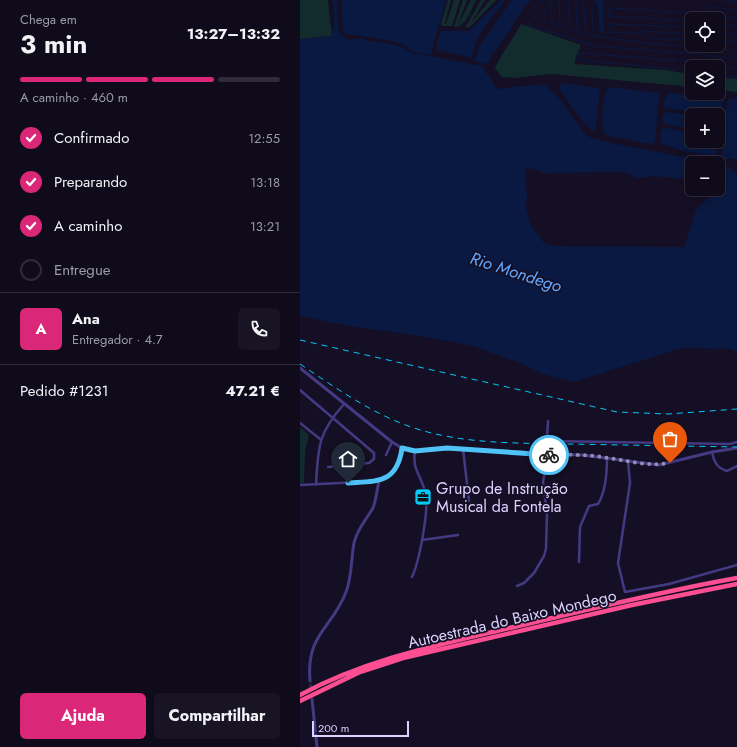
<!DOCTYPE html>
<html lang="pt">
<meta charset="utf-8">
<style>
:root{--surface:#0f0b1b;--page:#181424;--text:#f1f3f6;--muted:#9b9ba3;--line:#2f2b3a;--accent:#db2777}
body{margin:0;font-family:Jost,sans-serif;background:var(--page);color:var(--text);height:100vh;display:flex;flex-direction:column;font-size:15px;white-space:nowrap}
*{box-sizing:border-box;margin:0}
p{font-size:13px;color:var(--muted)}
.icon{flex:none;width:22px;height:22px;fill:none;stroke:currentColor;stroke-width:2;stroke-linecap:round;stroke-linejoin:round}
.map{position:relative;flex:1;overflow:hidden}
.side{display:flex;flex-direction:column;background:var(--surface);width:300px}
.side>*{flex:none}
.buttons{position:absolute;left:385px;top:12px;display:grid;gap:8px}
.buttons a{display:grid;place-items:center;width:40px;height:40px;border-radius:6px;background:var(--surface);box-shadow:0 4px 16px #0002,0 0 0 1px var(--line);font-size:20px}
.scale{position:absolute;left:12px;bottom:10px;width:97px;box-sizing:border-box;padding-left:4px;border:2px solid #dbd2ff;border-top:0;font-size:11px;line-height:14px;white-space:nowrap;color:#dbd2ff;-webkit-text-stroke:3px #140f24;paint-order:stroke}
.pin{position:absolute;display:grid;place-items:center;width:34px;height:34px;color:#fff;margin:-41px -17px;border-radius:50% 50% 50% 0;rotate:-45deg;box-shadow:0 0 4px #0007}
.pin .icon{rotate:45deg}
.courier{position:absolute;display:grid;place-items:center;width:40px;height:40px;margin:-20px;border:3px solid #4fc3f7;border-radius:50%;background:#fff;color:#222;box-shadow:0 1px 5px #0007}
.overview em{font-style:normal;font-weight:700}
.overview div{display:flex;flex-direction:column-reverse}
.overview{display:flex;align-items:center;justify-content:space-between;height:68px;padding:0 20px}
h1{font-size:26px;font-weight:700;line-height:30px}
.bar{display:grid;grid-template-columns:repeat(4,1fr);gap:6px 4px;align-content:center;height:48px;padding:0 20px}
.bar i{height:5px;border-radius:3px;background:var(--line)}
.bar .on{background:var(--accent)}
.bar p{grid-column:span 4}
.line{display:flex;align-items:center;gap:10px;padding:0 20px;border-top:1px solid var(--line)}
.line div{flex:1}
.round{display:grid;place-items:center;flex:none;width:42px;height:42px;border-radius:6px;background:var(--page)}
ol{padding:0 20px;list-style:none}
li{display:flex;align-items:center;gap:12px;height:44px}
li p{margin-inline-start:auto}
li .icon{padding:4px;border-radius:50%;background:var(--accent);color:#fff;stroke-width:4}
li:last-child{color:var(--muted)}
li i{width:22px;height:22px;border:2px solid var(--line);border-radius:50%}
.action{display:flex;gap:8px;margin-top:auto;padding:8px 20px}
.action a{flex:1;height:46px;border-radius:6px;background:var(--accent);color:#fff;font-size:16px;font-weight:700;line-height:46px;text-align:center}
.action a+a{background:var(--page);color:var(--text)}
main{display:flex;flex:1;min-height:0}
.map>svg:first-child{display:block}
</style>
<main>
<section class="side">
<div class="overview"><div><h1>3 min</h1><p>Chega em</p></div><em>13:27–13:32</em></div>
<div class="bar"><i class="on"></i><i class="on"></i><i class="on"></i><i></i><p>A caminho · 460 m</p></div>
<ol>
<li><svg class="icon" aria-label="check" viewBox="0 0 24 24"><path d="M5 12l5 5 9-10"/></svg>Confirmado<p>12:55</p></li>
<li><svg class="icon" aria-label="check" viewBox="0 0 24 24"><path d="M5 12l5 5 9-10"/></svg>Preparando<p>13:18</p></li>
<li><svg class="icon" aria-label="check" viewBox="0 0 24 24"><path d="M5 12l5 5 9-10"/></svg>A caminho<p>13:21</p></li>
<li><i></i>Entregue</li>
</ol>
<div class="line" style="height:72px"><b class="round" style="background:var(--accent);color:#fff">A</b><div><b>Ana</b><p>Entregador · 4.7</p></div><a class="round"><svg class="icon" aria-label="phone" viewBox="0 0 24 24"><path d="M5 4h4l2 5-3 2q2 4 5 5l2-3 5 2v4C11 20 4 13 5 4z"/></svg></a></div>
<div class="line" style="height:52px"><div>Pedido #1231</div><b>47.21 €</b></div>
<div class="action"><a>Ajuda</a><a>Compartilhar</a></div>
</section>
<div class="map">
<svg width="437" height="747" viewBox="0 0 437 747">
<rect width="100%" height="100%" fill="#140f24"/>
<path fill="#122c2e" d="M0 0H28L32 36 0 39Z
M148 0H151L145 23 146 24 154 0H160L152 26H143L141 24Z
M163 0H167L158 25 171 0H176C171 9 166 28 154 27Z
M181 0H185L171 23 190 0H196L170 27 165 28Z
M221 24 281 45 275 59V64L364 70 392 74V87L252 74 213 78 202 77 195 68C202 52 213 40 221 24Z
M418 77 437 79V92L418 90Z
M0 427 9 435 5 450 4 483H0Z"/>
<path fill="#0a1941" d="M41 0H146C141 19 135 36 131 55L113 52 103 44 87 40 47 34 43 32Z
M201 0H205L177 38 172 58 137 50V42L141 31H169Z
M212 0H231C219 11 214 26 204 39 198 48 191 54 187 64L175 62 178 48Z
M295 0H303L304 33 299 30 298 5Z
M32 29H39L40 34 48 40 63 38 66 41C83 42 99 43 112 53L182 66 197 89 244 84 258 97 287 136 311 143 415 163H392V180L352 176 338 178 325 172 244 173 230 168 225 170 227 196 226 209 231 226 244 243 254 246 384 247 396 210 420 186 418 185V164L425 165 437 173V354L432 349 381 348 274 382 243 374 220 363 173 346 122 336 55 327 0 316V39L31 36Z
M263 83 300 88 295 131C284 128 268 100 260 90V85Z
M309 87 359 93 355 143 350 144 305 135C300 127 302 94 309 87Z
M368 93 421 97 423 100 421 116 365 108 363 104Z
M429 99H437V160L430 158 427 160 422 155 427 102Z
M365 112 392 115V129L364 124 362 119Z
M365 128 392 133V141H418V138L416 156 383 151 362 144 360 138 362 129Z"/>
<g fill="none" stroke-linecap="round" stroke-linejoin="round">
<path stroke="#0a1941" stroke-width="1" d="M250 0 252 21
M259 0 260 24
M268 0 270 27
M276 0 277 29
M283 0 286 33
M425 0 437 2
M292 6 293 36 364 45 400 46 437 51
M437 11 405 5V13L437 18
M391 13 312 8 308 11 309 16 392 21V27L308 24V32L344 34V31L391 34V37
M233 17 292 36
M398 19 399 11
M246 20 243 1 238 2 237 10 227 25 295 46 395 54 437 59
M418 23 437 27
M418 32 437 35
M351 38 391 40 392 37
M418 39 437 42
M392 71 278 60 279 53 396 62 437 69
M418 75 437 77"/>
<path stroke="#0a1941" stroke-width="3.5" d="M35 0 36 29"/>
<path stroke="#322c45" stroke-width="3" stroke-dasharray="3 1.5" stroke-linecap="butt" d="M10 680 11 690"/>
<path stroke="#443a83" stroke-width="2.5" d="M0 390 74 453V459L69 463 28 467
M0 423 20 439
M247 441 430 444 437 442
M163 449 169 501
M412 452C414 462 417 468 427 471L437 466
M246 454 248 421
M86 455 92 442
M328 461 330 483 318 563 325 592 369 584 437 565
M0 485 79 481
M16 485C18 447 18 433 44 404
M122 540 158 535
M279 562 280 527 289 506 298 504C306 491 307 472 307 458
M112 577C119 562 130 508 125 492 121 474 112 471 115 451
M217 586 224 583 234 573 244 556 246 549 247 513 243 482 248 455"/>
<path stroke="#443a83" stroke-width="3" d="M0 368 92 442 102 448 115 451 147 448 221 452 239 454 282 455 359 465 412 452 437 448
M10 680C6 634 32 629 46 592 52 577 51 559 54 543 57 529 66 520 73 508 76 500 77 490 79 481 93 477 100 462 102 448
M12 699 17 747"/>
<path stroke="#fd4e91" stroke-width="4.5" d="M0 695C69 658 143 644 218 626 291 609 364 591 437 578
M0 701 60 672 103 658 332 605 437 584"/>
<path stroke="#02cafa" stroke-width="1" stroke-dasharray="6 5" stroke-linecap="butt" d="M0 340 317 412 368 414 437 409
M0 364C36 388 72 414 114 428 163 444 215 443 267 444 324 445 380 446 437 447"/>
</g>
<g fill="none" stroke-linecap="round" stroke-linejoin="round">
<path stroke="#958eb2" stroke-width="4" stroke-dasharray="0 7.2" d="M249 455C266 455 284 454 302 457 325 460 347 467 370 463"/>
<path stroke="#4fc3f7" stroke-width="5" d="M48 483C77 481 97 484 102 448L115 451 147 448 249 455"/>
</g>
<defs>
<g id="office-square" transform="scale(0.9)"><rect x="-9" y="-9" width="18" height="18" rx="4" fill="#02cafa" stroke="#140f24"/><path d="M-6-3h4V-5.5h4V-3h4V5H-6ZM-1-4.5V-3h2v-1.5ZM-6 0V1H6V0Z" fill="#111"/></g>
</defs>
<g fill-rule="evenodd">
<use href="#office-square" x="123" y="497"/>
</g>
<g text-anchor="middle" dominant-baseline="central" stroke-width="3.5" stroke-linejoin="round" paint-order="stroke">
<g font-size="16" fill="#dbd2ff" stroke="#140f24" text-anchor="start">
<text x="136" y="488">Grupo de Instrução<tspan x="136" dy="18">Musical da Fontela</tspan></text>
</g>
<g font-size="16" fill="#dbd2ff" stroke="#140f24">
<text transform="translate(212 619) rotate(-13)">Autoestrada do Baixo Mondego</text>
</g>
<g font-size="17" font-style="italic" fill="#61a6fe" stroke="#140f24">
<text transform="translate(216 272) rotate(18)">Rio Mondego</text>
</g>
</g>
</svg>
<div class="buttons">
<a><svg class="icon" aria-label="locate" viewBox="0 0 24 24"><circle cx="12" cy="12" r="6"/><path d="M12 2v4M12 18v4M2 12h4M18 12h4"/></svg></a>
<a><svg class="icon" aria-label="layers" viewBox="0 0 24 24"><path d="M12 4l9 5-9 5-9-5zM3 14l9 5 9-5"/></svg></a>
<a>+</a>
<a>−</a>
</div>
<div class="scale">200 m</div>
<div class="pin" style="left:370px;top:463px;background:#ea580c"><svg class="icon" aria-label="bag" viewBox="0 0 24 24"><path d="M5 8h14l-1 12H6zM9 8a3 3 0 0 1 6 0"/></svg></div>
<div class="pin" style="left:48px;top:483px;background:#1f2937"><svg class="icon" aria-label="home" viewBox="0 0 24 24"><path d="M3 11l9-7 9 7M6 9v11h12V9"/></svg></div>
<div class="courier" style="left:249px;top:455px"><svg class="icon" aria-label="bike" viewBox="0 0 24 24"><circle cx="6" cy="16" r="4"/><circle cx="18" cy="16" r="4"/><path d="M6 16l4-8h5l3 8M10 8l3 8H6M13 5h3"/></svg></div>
</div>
</main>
